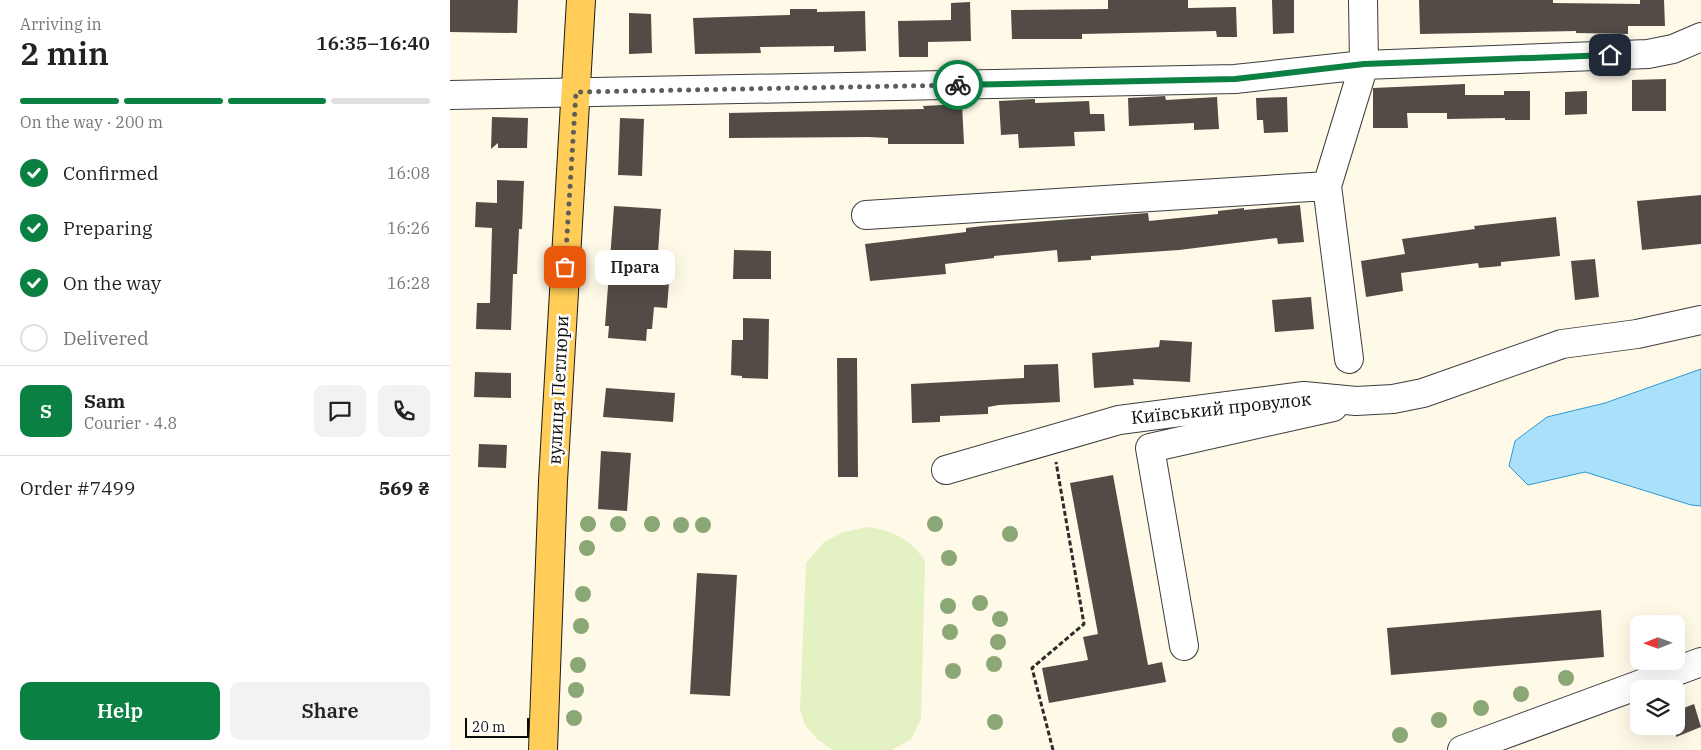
<!DOCTYPE html>
<meta charset="utf-8">
<style>
:root{--surface:#fff;--page:#f2f2f2;--text:#222;--muted:#767676;--line:#e0e0e0;--accent:#0b8043}
body{margin:0;font-family:"IBM Plex Serif",serif;background:var(--page);color:var(--text);height:100vh;display:flex;flex-direction:column;font-size:19px;white-space:nowrap}
*{box-sizing:border-box;margin:0}
p{font-size:16px;color:var(--muted)}
.icon{flex:none;width:28px;height:28px;fill:none;stroke:currentColor;stroke-width:2;stroke-linecap:round;stroke-linejoin:round}
.map{position:relative;flex:1;overflow:hidden}
.side{display:flex;flex-direction:column;background:var(--surface);width:450px}
.side>*{flex:none}
.needle{width:32px;rotate:269deg}
.buttons{position:absolute;left:1180px;top:615px;display:grid;gap:10px}
.buttons a{display:grid;place-items:center;width:55px;height:55px;border-radius:10px;background:var(--surface);box-shadow:0 5px 20px #0002;font-size:25px}
.scale{position:absolute;left:15px;bottom:12px;width:64px;box-sizing:border-box;padding-left:5px;border:2px solid #0a0a0a;border-top:0;font-size:14px;line-height:18px;white-space:nowrap;color:#0a0a0a;-webkit-text-stroke:4px #fff;paint-order:stroke}
.pin{position:absolute;display:grid;place-items:center;width:42px;height:42px;color:#fff;margin:-21px;border-radius:10px;box-shadow:0 2px 8px #0006}
.courier{position:absolute;display:grid;place-items:center;width:50px;height:50px;margin:-25px;border:4px solid #0b8043;border-radius:50%;background:#fff;color:#222;box-shadow:0 1px 6px #0007}
.bubble{position:absolute;height:35px;border-radius:10px;background:var(--surface);box-shadow:0 5px 20px #0002;font-size:16px;font-weight:600;line-height:35px;text-align:center}
.summary em{font-style:normal;font-weight:600}
.summary div{display:flex;flex-direction:column-reverse}
.summary{display:flex;align-items:center;justify-content:space-between;height:85px;padding:0 20px}
h1{font-size:32px;font-weight:600;line-height:38px}
.bar{display:grid;grid-template-columns:repeat(4,1fr);gap:8px 5px;align-content:center;height:60px;padding:0 20px}
.bar i{height:6px;border-radius:4px;background:var(--line)}
.bar .current{background:var(--accent)}
.bar p{grid-column:span 4}
.line{display:flex;align-items:center;gap:12px;padding:0 20px;border-top:1px solid var(--line)}
.line div{flex:1}
.round{display:grid;place-items:center;flex:none;width:52px;height:52px;border-radius:10px;background:var(--page)}
ol{padding:0 20px;list-style:none}
li{display:flex;align-items:center;gap:15px;height:55px}
li p{margin-inline-start:auto}
li .icon{padding:5px;border-radius:50%;background:var(--accent);color:#fff;stroke-width:4}
li:last-child{color:var(--muted)}
li i{width:28px;height:28px;border:2px solid var(--line);border-radius:50%}
.action{display:flex;gap:10px;margin-top:auto;padding:10px 20px}
.action a{flex:1;height:58px;border-radius:10px;background:var(--accent);color:#fff;font-size:20px;font-weight:600;line-height:58px;text-align:center}
.action a+a{background:var(--page);color:var(--text)}
main{display:flex;flex:1;min-height:0}
.map>svg:first-child{display:block}
</style>
<main>
<section class="side">
<div class="summary"><div><h1>2 min</h1><p>Arriving in</p></div><em>16:35–16:40</em></div>
<div class="bar"><i class="current"></i><i class="current"></i><i class="current"></i><i></i><p>On the way · 200 m</p></div>
<ol>
<li><svg class="icon" aria-label="check" viewBox="0 0 24 24"><path d="M5 12l5 5 9-10"/></svg>Confirmed<p>16:08</p></li>
<li><svg class="icon" aria-label="check" viewBox="0 0 24 24"><path d="M5 12l5 5 9-10"/></svg>Preparing<p>16:26</p></li>
<li><svg class="icon" aria-label="check" viewBox="0 0 24 24"><path d="M5 12l5 5 9-10"/></svg>On the way<p>16:28</p></li>
<li><i></i>Delivered</li>
</ol>
<div class="line" style="height:90px"><b class="round" style="background:var(--accent);color:#fff">S</b><div><b>Sam</b><p>Courier · 4.8</p></div><a class="round"><svg class="icon" aria-label="chat" viewBox="0 0 24 24"><path d="M4 5h16v11H9l-5 4z"/></svg></a><a class="round"><svg class="icon" aria-label="phone" viewBox="0 0 24 24"><path d="M5 4h4l2 5-3 2q2 4 5 5l2-3 5 2v4C11 20 4 13 5 4z"/></svg></a></div>
<div class="line" style="height:65px"><div>Order #7499</div><b>569 ₴</b></div>
<div class="action"><a>Help</a><a>Share</a></div>
</section>
<div class="map">
<svg width="1251" height="750" viewBox="0 0 1251 750">
<rect width="100%" height="100%" fill="#fff9e8"/>
<path fill="#e4f1c3" d="M418 527C443 531 462 539 475 562L471 719 461 739 442 750H383L367 739 355 725 350 709 356 563 374 542 394 532Z"/>
<path fill="#aae0f9" stroke="#2d9ad4" d="M1251 369V506L1241 505 1135 472 1078 485 1059 466 1065 441 1097 417 1155 403Z"/>
<path fill="#534b46" d="M0 0H68L67 33 0 32Z
M658 0H738V8L786 7 787 37H767L766 31 632 34V39H562L561 10 658 9Z
M822 0H844V33L823 34Z
M969 0H1103V3L1190 4V0H1214L1215 26H1178V34L1126 33V31L970 34Z
M520 2 521 41 478 42V57H449L448 21 501 20V3Z
M340 9H367V12L415 11 416 51 384 52V46L310 47 311 53 245 54 243 18 340 15Z
M179 13 201 14 202 53 179 54Z
M1216 79V111H1182V80Z
M1015 84V95H1054V91H1080V120H1055V118L997 119V113H957L958 128H923V88Z
M1137 91V114L1115 115V92Z
M715 96 716 100 767 97 769 129 744 130V123L679 126 678 98Z
M837 97 838 132 814 133 813 120H807L806 98Z
M585 99V103L639 101 640 114H654L655 131 624 132 625 146 569 148 568 134 551 135 549 101Z
M512 104 514 144H438V138L418 137 279 138V113L474 109 473 106Z
M42 117 78 118 77 148H48V143L41 149Z
M170 118 194 119 192 176 168 175Z
M47 180 74 181 72 229H69L67 274H63L61 330 26 329 27 303H40L42 228 25 227 26 202 47 203Z
M1251 195V244L1192 250 1187 201Z
M850 205 854 242 828 244 827 238 729 250 641 256V260L608 262 607 250 544 256V258L495 264 496 274 420 281 415 244 516 232V228L533 226 698 213 699 221 768 214V211L794 208V210Z
M164 206 211 209 206 282 219 283 217 308 204 307 202 329H197L196 341 158 338 159 326H155Z
M1106 217 1110 256 1051 262V266L1029 268 1028 263 951 273 953 291 916 297 911 261 955 254 952 239 1025 229 1024 226Z
M284 250 321 251V279H283Z
M1145 259 1149 297 1125 300 1121 261Z
M861 297 864 329 825 332 822 300Z
M293 318 319 319 318 379 292 378V376L281 375 282 340H293Z
M710 340 742 342 740 382 683 379 684 385 644 388 642 353 709 347Z
M387 358H407L408 477H388Z
M608 364 610 402 549 405 538 407V414L490 416V422L462 423 461 384 574 378V365Z
M25 372 61 373V398L24 397Z
M156 388 225 393 223 422 153 417Z
M29 444 57 445 56 468 28 467Z
M151 451 181 453 177 511 148 509Z
M663 475 698 665 712 662 716 682 599 703 592 668 638 660 633 637 648 634 620 483Z
M247 573 287 575 280 696 240 694Z
M1151 610 1154 657 941 675 937 628Z
M1244 704 1251 727 1226 737V711Z"/>
<g fill="none" stroke-linecap="round" stroke-linejoin="round">
<g stroke="#3d3d3d" stroke-width="30">
<path id="minor" d="M0 95 785 79 914 65 1198 54 1223 49 1251 37
M416 215 877 186
M899 359 877 186 914 65 913 0
M496 470 669 420 854 396 906 401 943 399 973 393 1112 344 1187 334 1251 320
M734 646 700 448 883 407
M1012 750 1251 662"/>
</g>
<g stroke="#1b1b1b" stroke-width="30">
<path id="major" d="M93 750 103 481 131 0"/>
</g>
<path stroke="#2c2c2c" stroke-width="3" stroke-dasharray="5 2.5" stroke-linecap="butt" d="M603 750 582 668 634 624 606 462"/>
<use href="#minor" stroke="#fff" stroke-width="28"/>
<use href="#major" stroke="#ffcd58" stroke-width="28"/>
</g>
<g fill="#8ba776">
<circle cx="138" cy="524" r="8"/>
<circle cx="168" cy="524" r="8"/>
<circle cx="202" cy="524" r="8"/>
<circle cx="485" cy="524" r="8"/>
<circle cx="231" cy="525" r="8"/>
<circle cx="253" cy="525" r="8"/>
<circle cx="560" cy="534" r="8"/>
<circle cx="137" cy="548" r="8"/>
<circle cx="499" cy="558" r="8"/>
<circle cx="133" cy="594" r="8"/>
<circle cx="530" cy="603" r="8"/>
<circle cx="498" cy="606" r="8"/>
<circle cx="550" cy="619" r="8"/>
<circle cx="131" cy="626" r="8"/>
<circle cx="500" cy="632" r="8"/>
<circle cx="548" cy="642" r="8"/>
<circle cx="544" cy="664" r="8"/>
<circle cx="128" cy="665" r="8"/>
<circle cx="503" cy="671" r="8"/>
<circle cx="1116" cy="678" r="8"/>
<circle cx="126" cy="690" r="8"/>
<circle cx="1071" cy="694" r="8"/>
<circle cx="1031" cy="708" r="8"/>
<circle cx="124" cy="718" r="8"/>
<circle cx="989" cy="720" r="8"/>
<circle cx="545" cy="722" r="8"/>
<circle cx="950" cy="735" r="8"/>
</g>
<g fill="none" stroke-linecap="round" stroke-linejoin="round">
<path stroke="#605e58" stroke-width="5" stroke-dasharray="0 9" d="M115 267 126 92 508 85"/>
<path stroke="#0b8043" stroke-width="6" d="M508 85 785 79 914 64 1160 55"/>
</g>
<g text-anchor="middle" dominant-baseline="central" stroke-width="5" stroke-linejoin="round" paint-order="stroke">
<g font-size="18" fill="#0a0a0a" stroke="#fff">
<text transform="translate(108 390) rotate(-87)">вулиця Петлюри</text>
<text transform="translate(771 408) rotate(-6)">Київський провулок</text>
</g>
</g>
</svg>
<div class="buttons">
<a><svg class="needle" viewBox="-14 -14 28 28"><path d="M0-13l5 13h-10z" fill="#e53935"/><path d="M0 13l5-13h-10z" fill="#767676"/></svg></a>
<a><svg class="icon" aria-label="layers" viewBox="0 0 24 24"><path d="M12 4l9 5-9 5-9-5zM3 14l9 5 9-5"/></svg></a>
</div>
<div class="scale">20 m</div>
<div class="pin" style="left:115px;top:267px;background:#ea580c"><svg class="icon" aria-label="bag" viewBox="0 0 24 24"><path d="M5 8h14l-1 12H6zM9 8a3 3 0 0 1 6 0"/></svg></div>
<div class="pin" style="left:1160px;top:55px;background:#1f2937"><svg class="icon" aria-label="home" viewBox="0 0 24 24"><path d="M3 11l9-7 9 7M6 9v11h12V9"/></svg></div>
<div class="courier" style="left:508px;top:85px"><svg class="icon" aria-label="bike" viewBox="0 0 24 24"><circle cx="6" cy="16" r="4"/><circle cx="18" cy="16" r="4"/><path d="M6 16l4-8h5l3 8M10 8l3 8H6M13 5h3"/></svg></div>
<div class="bubble" style="left:145px;top:250px;width:80px">Прага</div>
</div>
</main>
